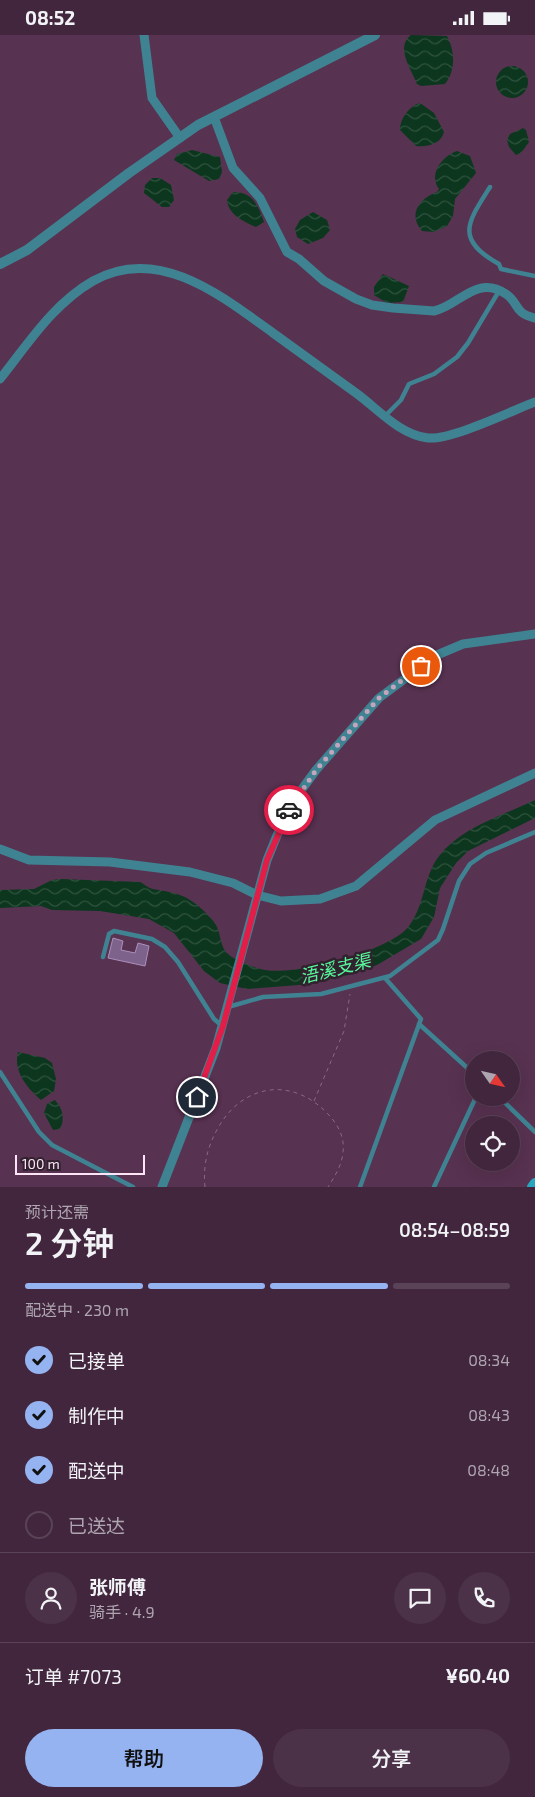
<!DOCTYPE html>
<html lang="zh">
<meta charset="utf-8">
<style>
:root{--surface:#42263d;--page:#4c3248;--text:#f1f3f6;--muted:#aea5b0;--line:#5a4357;--accent:#95b2f1}
body{margin:0;font-family:"Exo 2","Noto Sans SC",sans-serif;background:var(--page);color:var(--text);height:100vh;display:flex;flex-direction:column;font-size:19px;white-space:nowrap}
*{box-sizing:border-box;margin:0}
p{font-size:16px;color:var(--muted)}
.icon{flex:none;width:28px;height:28px;fill:none;stroke:currentColor;stroke-width:2;stroke-linecap:round;stroke-linejoin:round}
.map{position:relative;height:1152px;overflow:hidden}
.side{display:flex;flex-direction:column;background:var(--surface);flex:1}
.side>*{flex:none}
.needle{width:32px;rotate:124deg}
.controls{position:absolute;left:465px;top:1016px;display:grid;gap:10px}
.controls a{display:grid;place-items:center;width:55px;height:55px;border-radius:50%;background:var(--surface);box-shadow:0 5px 20px #0002,0 0 0 1px var(--line);font-size:25px}
.scale{position:absolute;left:15px;bottom:12px;width:130px;box-sizing:border-box;padding-left:5px;border:2px solid #fde5f7;border-top:0;font-size:14px;line-height:18px;white-space:nowrap;color:#fde5f7;-webkit-text-stroke:4px #32212f;paint-order:stroke}
.pin{position:absolute;display:grid;place-items:center;width:42px;height:42px;color:#fff;margin:-21px;border:2px solid #fff;border-radius:50%;box-shadow:0 1px 5px #0007}
.courier{position:absolute;display:grid;place-items:center;width:50px;height:50px;margin:-25px;border:4px solid #e11d48;border-radius:50%;background:#fff;color:#222;box-shadow:0 1px 6px #0007}
.headline em{font-style:normal;font-weight:600}
.headline div{display:flex;flex-direction:column-reverse}
.headline{display:flex;align-items:center;justify-content:space-between;height:85px;padding:0 25px}
h1{font-size:32px;font-weight:600;line-height:38px}
.bar{display:grid;grid-template-columns:repeat(4,1fr);gap:8px 5px;align-content:center;height:60px;padding:0 25px}
.bar i{height:6px;border-radius:4px;background:var(--line)}
.bar .active{background:var(--accent)}
.bar p{grid-column:span 4}
.line{display:flex;align-items:center;gap:12px;padding:0 25px;border-top:1px solid var(--line)}
.line div{flex:1}
.round{display:grid;place-items:center;flex:none;width:52px;height:52px;border-radius:26px;background:var(--page)}
ol{padding:0 25px;list-style:none}
li{display:flex;align-items:center;gap:15px;height:55px}
li p{margin-inline-start:auto}
li .icon{padding:5px;border-radius:50%;background:var(--accent);color:#111;stroke-width:4}
li:last-child{color:var(--muted)}
li i{width:28px;height:28px;border:2px solid var(--line);border-radius:50%}
.cta{display:flex;gap:10px;margin-top:auto;padding:10px 25px}
.cta a{flex:1;height:58px;border-radius:30px;background:var(--accent);color:#111;font-size:20px;font-weight:600;line-height:58px;text-align:center}
.cta a+a{background:var(--page);color:var(--text)}
.status{display:flex;justify-content:space-between;align-items:center;height:35px;padding:0 25px;background:var(--surface);direction:ltr}
.status svg{height:14px;fill:currentColor}
.map>svg:first-child{display:block}
</style>
<div class="status"><b>08:52</b><svg viewBox="0 0 49 12"><path d="M0 12V9h3v3zM5 12V6h3v6zM10 12V3h3v9zM15 12V0h3v12zM26 1h20v11H26zM47 4h2v5h-2z"/></svg></div>
<div class="map">
<svg width="535" height="1152" viewBox="0 0 535 1152">
<defs>
<pattern id="water-waves" width="16" height="10" patternUnits="userSpaceOnUse" patternTransform="scale(1.25)"><rect width="16" height="10" fill="#0c361e"/><path d="M0 5q4-4 8 0t8 0" fill="none" stroke="#30533f"/></pattern>
</defs>
<rect width="100%" height="100%" fill="#583251"/>
<path fill="url(#water-waves)" d="M411 0 447 1C455 16 456 35 445 49L421 51 417 49C411 34 395 12 411 0Z
M496 47a16 16 0 1 1 32 0a16 16 0 1 1-32 0Z
M420 68 434 78 444 97C441 109 428 112 416 111L400 95C400 84 409 71 420 68Z
M523 93 526 95 529 107 521 118 516 120 509 112 507 105 510 99Z
M192 115 220 122 222 137 219 144 209 146 174 125 177 119Z
M457 116 470 121 476 138 455 164 453 181 447 191 434 197 422 196C407 179 420 163 437 157L439 154C428 140 442 121 457 116Z
M152 143H160L171 150 174 165 169 172H162L144 158 145 150Z
M233 157C253 157 258 170 264 187L256 192C244 187 228 179 227 165Z
M313 177 327 185 330 195 323 203 308 209 297 202 295 194 300 185Z
M383 239 409 251 403 267 387 268 374 260V252Z
M535 765V783L468 816 456 828 440 853 434 882 421 904 377 930 345 941 311 949 247 954 220 948 204 936 174 898 149 884 100 876 52 875 41 871 0 873V855L34 854 52 845 61 844 140 847C144 849 148 853 153 854 176 858 186 859 204 876 208 880 213 885 216 890 221 899 220 911 227 918 234 925 248 930 257 933 286 945 391 916 409 891 427 867 422 837 445 814 469 790 506 779 535 765Z
M18 1017 45 1023 52 1028 56 1044 54 1056 41 1065C27 1053 13 1036 18 1017Z
M55 1065C63 1074 65 1084 60 1094L53 1095 44 1078 47 1069Z"/>
<path fill="#7d628b" stroke="#ac8fbb" d="M113 903 123 906 121 915 135 918 138 908 149 911 145 931 108 923Z"/>
<g fill="none" stroke-linecap="round" stroke-linejoin="round">
<path stroke="#8b6984" stroke-width="1" stroke-dasharray="4 4" stroke-linecap="butt" d="M314 1066 344 996 350 959
M205 1152C203 1131 207 1112 218 1093 242 1050 290 1041 326 1077 337 1088 345 1101 343 1117 342 1130 335 1141 328 1152"/>
<path stroke="#3f8392" stroke-width="4.5" d="M490 152C468 187 454 204 499 229L501 234 535 241
M385 381 401 365 409 349 434 339 457 322 468 308 499 256
M103 922 109 899 114 896 152 904 165 912 178 927 214 984 221 990
M228 972 263 962 321 959 390 941 438 905 443 894 459 846 470 829 486 818 535 797
M419 989 474 1039
M0 1037 39 1097 52 1110 133 1152
M499 1062 535 1097
M360 1152 421 984 385 943
M434 1152 476 1062"/>
<path stroke="#3f8392" stroke-width="9" d="M144 0 152 63 180 103
M214 82 233 133 260 163 287 217 299 224 324 246 356 264 372 270 393 273 434 276C459 271 476 239 506 259 519 267 513 278 535 283
M0 344C28 309 53 269 93 246 158 209 222 261 273 298 301 318 328 338 356 358 378 374 400 400 428 403 452 405 511 376 535 367
M0 814 29 825 110 827 190 837 233 848 257 860 281 866 320 864 356 851 435 785 535 738
M162 1152 216 1013 267 825 280 793 297 761 316 735 379 663 437 620 463 609 535 599"/>
<path stroke="#3f8392" stroke-width="10" d="M0 229 27 215 129 138 198 90 375 0"/>
<path stroke="#28a6be" stroke-width="10" d="M532 1152 535 1148"/>
</g>
<g fill="none" stroke-linecap="round" stroke-linejoin="round">
<path stroke="#c3a6bd" stroke-width="5" stroke-dasharray="0 9" d="M289 775 316 735 379 663 421 631"/>
<path stroke="#e11d48" stroke-width="6" d="M197 1062 223 991 267 825 289 775"/>
</g>
<g text-anchor="middle" dominant-baseline="central" stroke-width="5" stroke-linejoin="round" paint-order="stroke">
<g font-size="18" font-style="italic" fill="#56fa9b" stroke="#32212f">
<text transform="translate(335 933) rotate(-14)">浯溪支渠</text>
</g>
</g>
</svg>
<div class="controls">
<a><svg class="needle" viewBox="-14 -14 28 28"><path d="M0-13l5 13h-10z" fill="#e53935"/><path d="M0 13l5-13h-10z" fill="#aea5b0"/></svg></a>
<a><svg class="icon" aria-label="locate" viewBox="0 0 24 24"><circle cx="12" cy="12" r="6"/><path d="M12 2v4M12 18v4M2 12h4M18 12h4"/></svg></a>
</div>
<div class="scale">100 m</div>
<div class="pin" style="left:421px;top:631px;background:#ea580c"><svg class="icon" aria-label="bag" viewBox="0 0 24 24"><path d="M5 8h14l-1 12H6zM9 8a3 3 0 0 1 6 0"/></svg></div>
<div class="pin" style="left:197px;top:1062px;background:#1f2937"><svg class="icon" aria-label="home" viewBox="0 0 24 24"><path d="M3 11l9-7 9 7M6 9v11h12V9"/></svg></div>
<div class="courier" style="left:289px;top:775px"><svg class="icon" aria-label="car" viewBox="0 0 24 24"><path d="M5 17H2v-5l4-1 3-4h7l3 4 3 1v5h-3M9 17h6M6 11h13"/><circle cx="7" cy="17" r="2"/><circle cx="17" cy="17" r="2"/></svg></div>
</div>
<section class="side">
<div class="headline"><div><h1>2 分钟</h1><p>预计还需</p></div><em>08:54–08:59</em></div>
<div class="bar"><i class="active"></i><i class="active"></i><i class="active"></i><i></i><p>配送中 · 230 m</p></div>
<ol>
<li><svg class="icon" aria-label="check" viewBox="0 0 24 24"><path d="M5 12l5 5 9-10"/></svg>已接单<p>08:34</p></li>
<li><svg class="icon" aria-label="check" viewBox="0 0 24 24"><path d="M5 12l5 5 9-10"/></svg>制作中<p>08:43</p></li>
<li><svg class="icon" aria-label="check" viewBox="0 0 24 24"><path d="M5 12l5 5 9-10"/></svg>配送中<p>08:48</p></li>
<li><i></i>已送达</li>
</ol>
<div class="line" style="height:90px"><a class="round"><svg class="icon" aria-label="person" viewBox="0 0 24 24"><circle cx="12" cy="8" r="4"/><path d="M4 21q1-7 8-7t8 7"/></svg></a><div><b>张师傅</b><p>骑手 · 4.9</p></div><a class="round"><svg class="icon" aria-label="chat" viewBox="0 0 24 24"><path d="M4 5h16v11H9l-5 4z"/></svg></a><a class="round"><svg class="icon" aria-label="phone" viewBox="0 0 24 24"><path d="M5 4h4l2 5-3 2q2 4 5 5l2-3 5 2v4C11 20 4 13 5 4z"/></svg></a></div>
<div class="line" style="height:65px"><div>订单 #7073</div><b>¥60.40</b></div>
<div class="cta"><a>帮助</a><a>分享</a></div>
</section>
